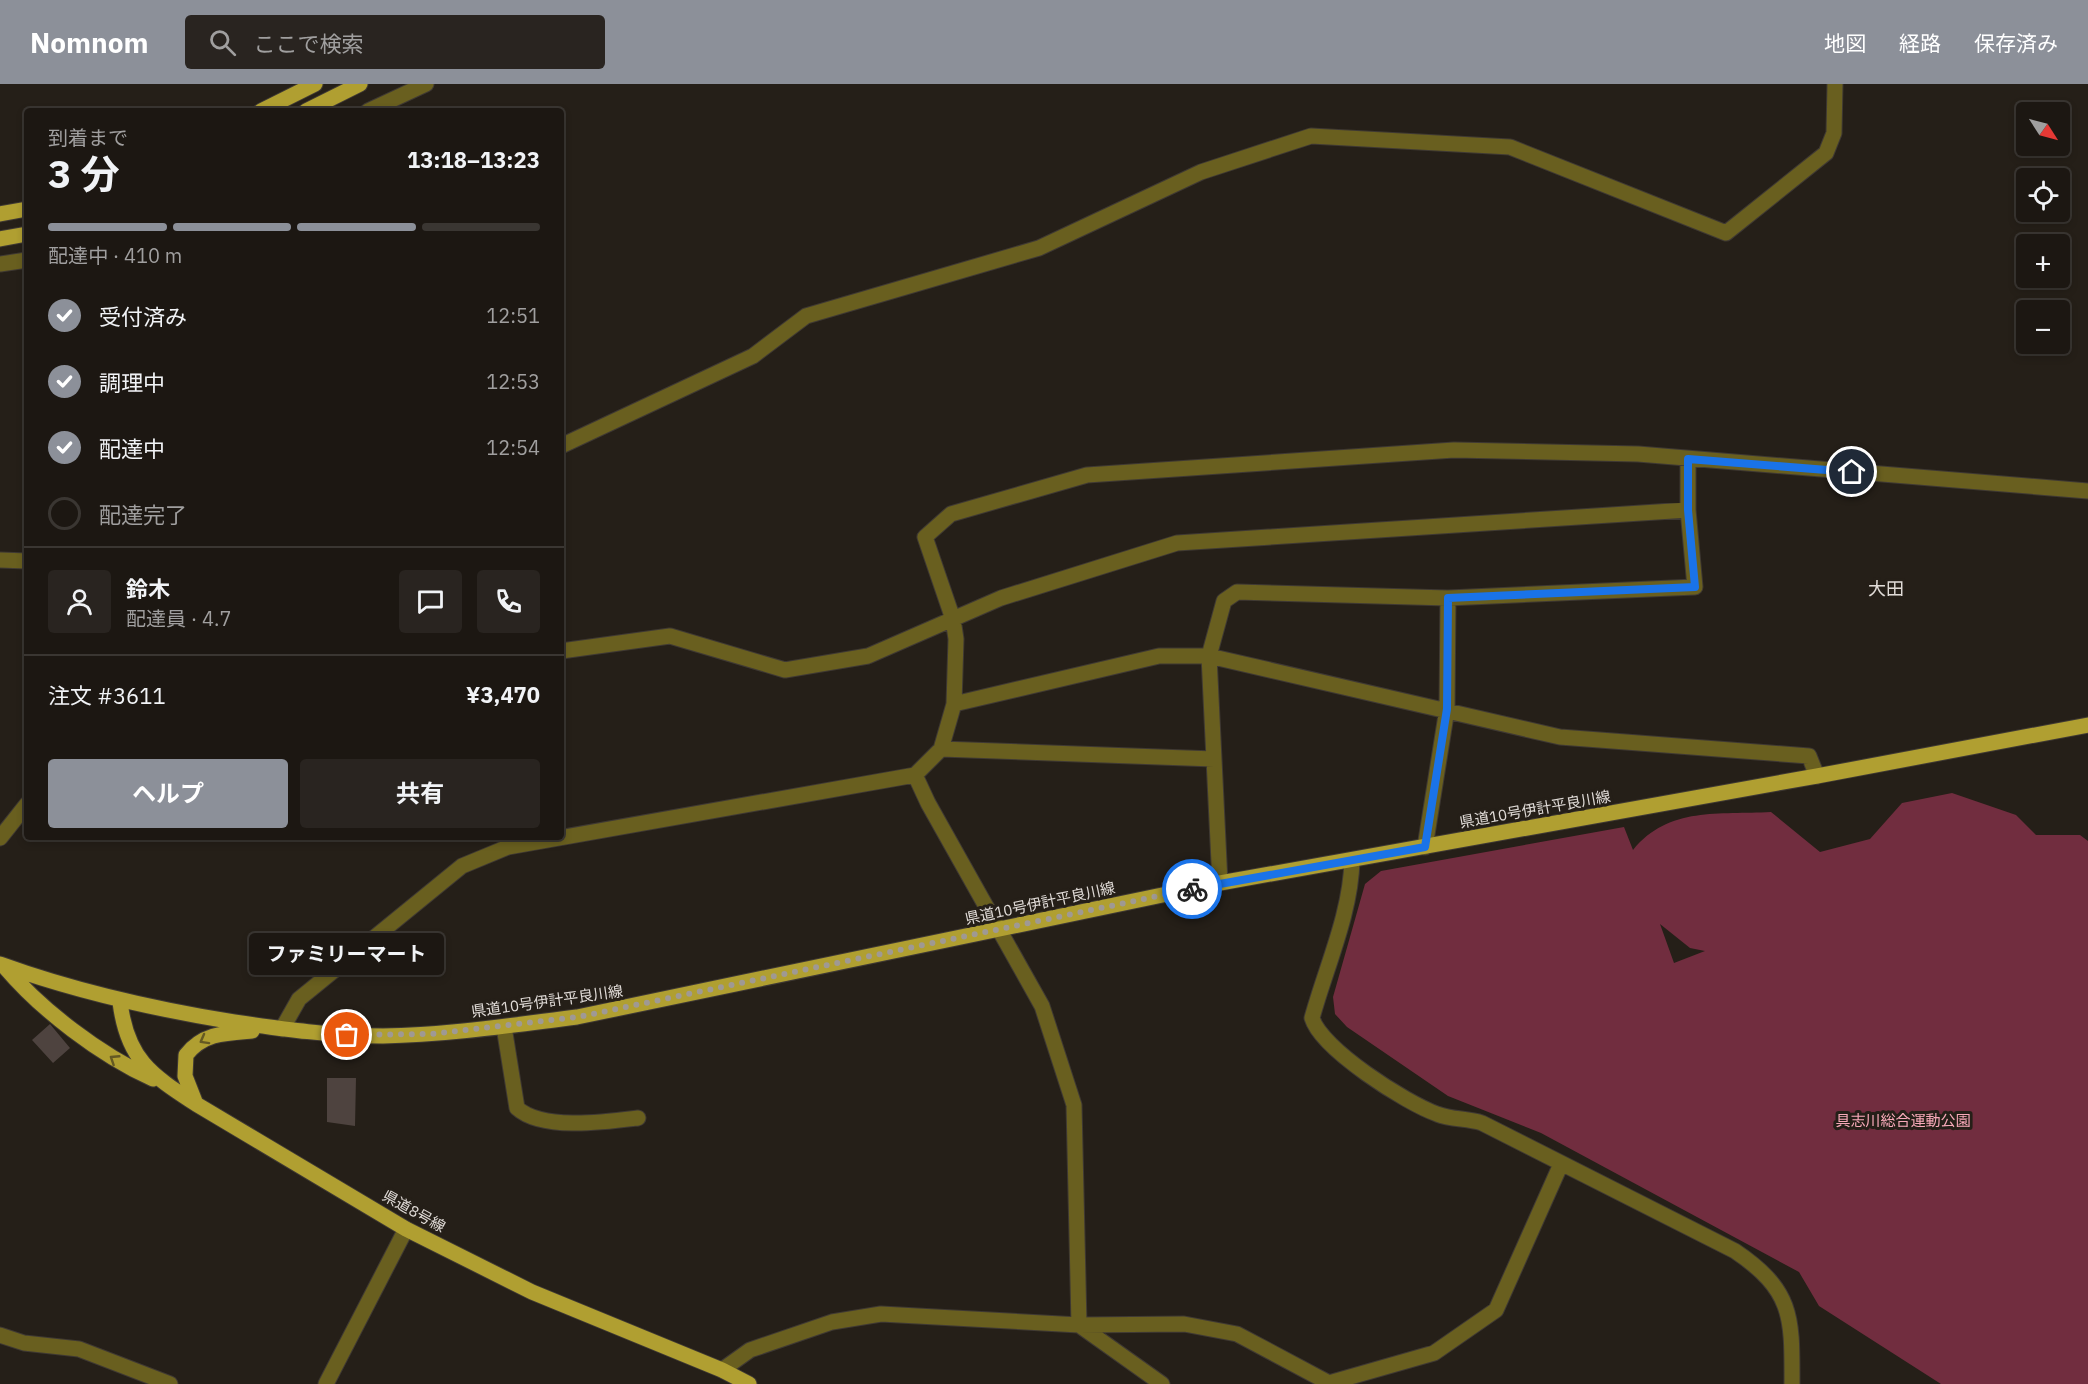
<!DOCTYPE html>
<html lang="ja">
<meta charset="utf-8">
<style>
:root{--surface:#1c1712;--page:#292420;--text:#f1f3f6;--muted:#a09f9f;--line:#3a3632;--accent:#8c9099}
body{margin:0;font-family:"IBM Plex Sans","Noto Sans JP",sans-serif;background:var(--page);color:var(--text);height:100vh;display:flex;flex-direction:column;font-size:22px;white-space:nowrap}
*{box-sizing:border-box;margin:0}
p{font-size:20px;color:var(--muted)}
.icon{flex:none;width:33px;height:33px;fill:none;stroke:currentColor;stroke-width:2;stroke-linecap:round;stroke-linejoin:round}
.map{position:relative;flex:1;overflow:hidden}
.details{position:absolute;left:24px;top:24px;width:540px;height:732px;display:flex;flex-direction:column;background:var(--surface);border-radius:6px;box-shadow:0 3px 9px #0003,0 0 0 2px var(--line)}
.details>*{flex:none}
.needle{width:39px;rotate:126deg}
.controls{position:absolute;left:2016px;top:18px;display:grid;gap:12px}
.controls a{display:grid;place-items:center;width:54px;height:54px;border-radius:6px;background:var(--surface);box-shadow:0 3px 9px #0003,0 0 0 2px var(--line);font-size:30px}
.pin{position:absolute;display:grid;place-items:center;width:51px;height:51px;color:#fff;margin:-26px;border:3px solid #fff;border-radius:50%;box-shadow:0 2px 6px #0007}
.courier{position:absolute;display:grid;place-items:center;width:60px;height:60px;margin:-30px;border:4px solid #1a73e8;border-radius:50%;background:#fff;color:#222;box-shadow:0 2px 8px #0007}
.bubble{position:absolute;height:42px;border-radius:6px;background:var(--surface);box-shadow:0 3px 9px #0003,0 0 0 2px var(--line);font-size:20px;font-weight:700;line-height:42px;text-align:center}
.head em{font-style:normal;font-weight:700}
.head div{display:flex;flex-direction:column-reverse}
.head{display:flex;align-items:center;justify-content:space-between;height:102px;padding:0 24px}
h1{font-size:39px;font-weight:700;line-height:45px}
.bar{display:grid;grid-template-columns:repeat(4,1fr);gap:9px 6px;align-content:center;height:72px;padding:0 24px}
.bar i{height:8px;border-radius:4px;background:var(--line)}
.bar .on{background:var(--accent)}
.bar p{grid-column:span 4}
.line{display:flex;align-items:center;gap:15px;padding:0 24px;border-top:2px solid var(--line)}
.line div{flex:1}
.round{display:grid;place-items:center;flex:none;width:63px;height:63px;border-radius:6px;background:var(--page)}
ol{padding:0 24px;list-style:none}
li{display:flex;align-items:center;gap:18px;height:66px}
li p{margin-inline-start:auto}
li .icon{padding:6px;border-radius:50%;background:var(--accent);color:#fff;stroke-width:4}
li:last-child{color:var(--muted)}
li i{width:33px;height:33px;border:3px solid var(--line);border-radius:50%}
.button{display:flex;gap:12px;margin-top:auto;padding:12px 24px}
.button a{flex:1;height:69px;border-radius:6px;background:var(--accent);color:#fff;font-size:24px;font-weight:700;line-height:69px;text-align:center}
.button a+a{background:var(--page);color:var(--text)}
header{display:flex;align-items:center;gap:36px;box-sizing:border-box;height:84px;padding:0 30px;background:var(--accent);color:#fff}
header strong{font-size:28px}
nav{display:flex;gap:33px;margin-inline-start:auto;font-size:21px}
.search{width:420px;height:54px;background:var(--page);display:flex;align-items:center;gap:15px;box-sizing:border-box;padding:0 21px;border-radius:6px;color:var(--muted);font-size:22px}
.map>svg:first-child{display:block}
</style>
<header>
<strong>Nomnom</strong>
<div class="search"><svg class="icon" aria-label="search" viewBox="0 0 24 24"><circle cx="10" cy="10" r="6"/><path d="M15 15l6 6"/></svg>ここで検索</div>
<nav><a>地図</a><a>経路</a><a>保存済み</a></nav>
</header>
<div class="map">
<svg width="2088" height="1300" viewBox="0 0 2088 1300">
<rect width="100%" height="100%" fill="#251f18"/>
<path fill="#712d3f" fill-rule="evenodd" d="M1952 709 2016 731 2036 751H2080L2088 757V1300H1941L1819 1222 1799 1188 1541 1049 1448 1012 1347 943 1335 930 1333 913 1365 800 1381 787 1624 743 1633 766C1669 722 1719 731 1771 728L1820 768 1870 755 1902 719ZM1660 840 1690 864 1705 867 1674 879Z"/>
<path fill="#4e433f" d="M50 940 70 964 53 979 32 956Z
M327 994H356L355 1042 327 1038Z"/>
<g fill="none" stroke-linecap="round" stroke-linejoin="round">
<g stroke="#3f3933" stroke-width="17">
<path id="minor" d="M368 27 426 0
M0 180 27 176
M561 362 753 272 806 232 1039 164 1201 88 1311 52 1510 63 1726 149 1826 69 1834 49 1835 0
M0 476 27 477
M561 567 670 552 785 586 868 572 1001 514 1177 459 1688 426
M954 620 1159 572H1209L1560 653 1809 672 1817 692
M941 665 1214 675
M915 691 928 719 1042 922 1074 1021 1079 1241
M0 754 27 720
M1425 763 1447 625 1448 514
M1352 776C1351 829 1326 883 1312 934 1321 965 1406 1019 1437 1030 1452 1036 1467 1034 1482 1039L1735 1167C1794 1207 1792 1234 1792 1300
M1220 799 1209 572 1224 517 1237 508 1448 514 1695 503 1688 426V375
M504 943 517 1024C542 1047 606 1038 638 1034
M282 945 299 915 462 782 508 763 915 691 941 665 954 620 956 555 953 535 925 453 951 430 1087 391 1454 366 1638 370 2088 407
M1079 1241 1162 1300
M0 1251 24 1259 79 1265 170 1300
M722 1286 750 1266 832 1238 881 1230 1079 1241 1184 1240 1237 1250 1331 1300
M1329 1299 1434 1269 1496 1226 1561 1080
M326 1300 406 1145"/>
</g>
<g stroke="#3f3933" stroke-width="17">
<path id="major" d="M261 27 315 0
M306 27 360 0
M0 130 27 125
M0 155 27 150
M0 880C77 908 154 925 234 938 283 945 332 952 383 952 448 951 513 941 577 933L1220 799 1817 692 2088 641
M4 882C41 926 100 971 153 995
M120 918C127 975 150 990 196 1020L406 1145 532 1208 722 1286 749 1300
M196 1020 185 992 186 971C203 949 226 949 252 947"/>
</g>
<use href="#minor" stroke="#695f1f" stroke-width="15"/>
<use href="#major" stroke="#b09f31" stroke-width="15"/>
</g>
<defs><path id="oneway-chevron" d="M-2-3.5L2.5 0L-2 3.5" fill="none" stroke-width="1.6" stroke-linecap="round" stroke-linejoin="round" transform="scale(1.5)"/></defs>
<g stroke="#645923">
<use href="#oneway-chevron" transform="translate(204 956) rotate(151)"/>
<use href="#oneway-chevron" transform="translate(114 975) rotate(-147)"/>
</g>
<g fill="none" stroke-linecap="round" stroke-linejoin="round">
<path stroke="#9f9994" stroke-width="6" stroke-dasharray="0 10.8" d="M347 951 432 950 578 933 1192 805"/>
<path stroke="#1a73e8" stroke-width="8" d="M1192 805 1425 763 1447 625 1448 514 1695 503 1688 426V375L1852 388"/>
</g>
<g text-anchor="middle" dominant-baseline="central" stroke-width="6" stroke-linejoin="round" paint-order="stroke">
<g font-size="15" fill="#e0dbd7" stroke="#251f18">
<text transform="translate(1535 725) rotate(-10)">県道10号伊計平良川線</text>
<text transform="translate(1040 819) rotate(-12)">県道10号伊計平良川線</text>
<text transform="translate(547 917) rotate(-8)">県道10号伊計平良川線</text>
<text transform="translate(414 1127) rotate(29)">県道8号線</text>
</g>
<g font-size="15" fill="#f8a9b9" stroke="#251f18">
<text x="1903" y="1036">具志川総合運動公園</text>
</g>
<g font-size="18" fill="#e0dbd7" stroke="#251f18">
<text x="1886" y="504">大田</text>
</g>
</g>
</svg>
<div class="controls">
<a><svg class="needle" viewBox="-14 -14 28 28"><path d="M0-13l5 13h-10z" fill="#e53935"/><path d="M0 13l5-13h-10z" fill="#a09f9f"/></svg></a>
<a><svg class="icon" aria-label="locate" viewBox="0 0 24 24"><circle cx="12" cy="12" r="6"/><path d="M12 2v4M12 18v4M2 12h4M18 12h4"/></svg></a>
<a>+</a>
<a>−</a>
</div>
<div class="pin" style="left:347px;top:951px;background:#ea580c"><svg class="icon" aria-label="bag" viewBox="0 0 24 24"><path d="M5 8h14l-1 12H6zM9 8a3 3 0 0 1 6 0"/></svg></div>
<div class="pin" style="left:1852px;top:388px;background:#1f2937"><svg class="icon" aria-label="home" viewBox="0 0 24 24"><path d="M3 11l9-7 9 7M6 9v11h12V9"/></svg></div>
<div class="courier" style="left:1192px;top:805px"><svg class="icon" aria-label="bike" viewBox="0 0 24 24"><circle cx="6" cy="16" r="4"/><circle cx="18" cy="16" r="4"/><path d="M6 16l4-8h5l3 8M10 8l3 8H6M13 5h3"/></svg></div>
<div class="bubble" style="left:249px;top:849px;width:195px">ファミリーマート</div>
<section class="details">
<div class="head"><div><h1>3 分</h1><p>到着まで</p></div><em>13:18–13:23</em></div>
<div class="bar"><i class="on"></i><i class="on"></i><i class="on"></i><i></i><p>配達中 · 410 m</p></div>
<ol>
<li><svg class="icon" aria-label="check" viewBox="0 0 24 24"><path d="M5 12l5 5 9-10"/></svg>受付済み<p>12:51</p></li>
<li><svg class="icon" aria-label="check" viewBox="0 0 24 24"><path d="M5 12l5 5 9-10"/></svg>調理中<p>12:53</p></li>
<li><svg class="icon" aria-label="check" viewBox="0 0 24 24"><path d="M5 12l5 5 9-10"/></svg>配達中<p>12:54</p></li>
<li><i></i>配達完了</li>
</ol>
<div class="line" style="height:108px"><a class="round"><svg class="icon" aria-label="person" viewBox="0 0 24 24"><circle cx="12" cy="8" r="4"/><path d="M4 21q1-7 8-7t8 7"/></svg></a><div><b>鈴木</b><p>配達員 · 4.7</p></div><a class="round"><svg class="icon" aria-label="chat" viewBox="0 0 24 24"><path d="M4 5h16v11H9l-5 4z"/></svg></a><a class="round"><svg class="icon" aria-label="phone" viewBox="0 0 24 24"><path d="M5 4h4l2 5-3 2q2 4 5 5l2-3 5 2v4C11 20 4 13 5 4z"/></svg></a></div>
<div class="line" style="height:78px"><div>注文 #3611</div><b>¥3,470</b></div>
<div class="button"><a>ヘルプ</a><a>共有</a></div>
</section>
</div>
